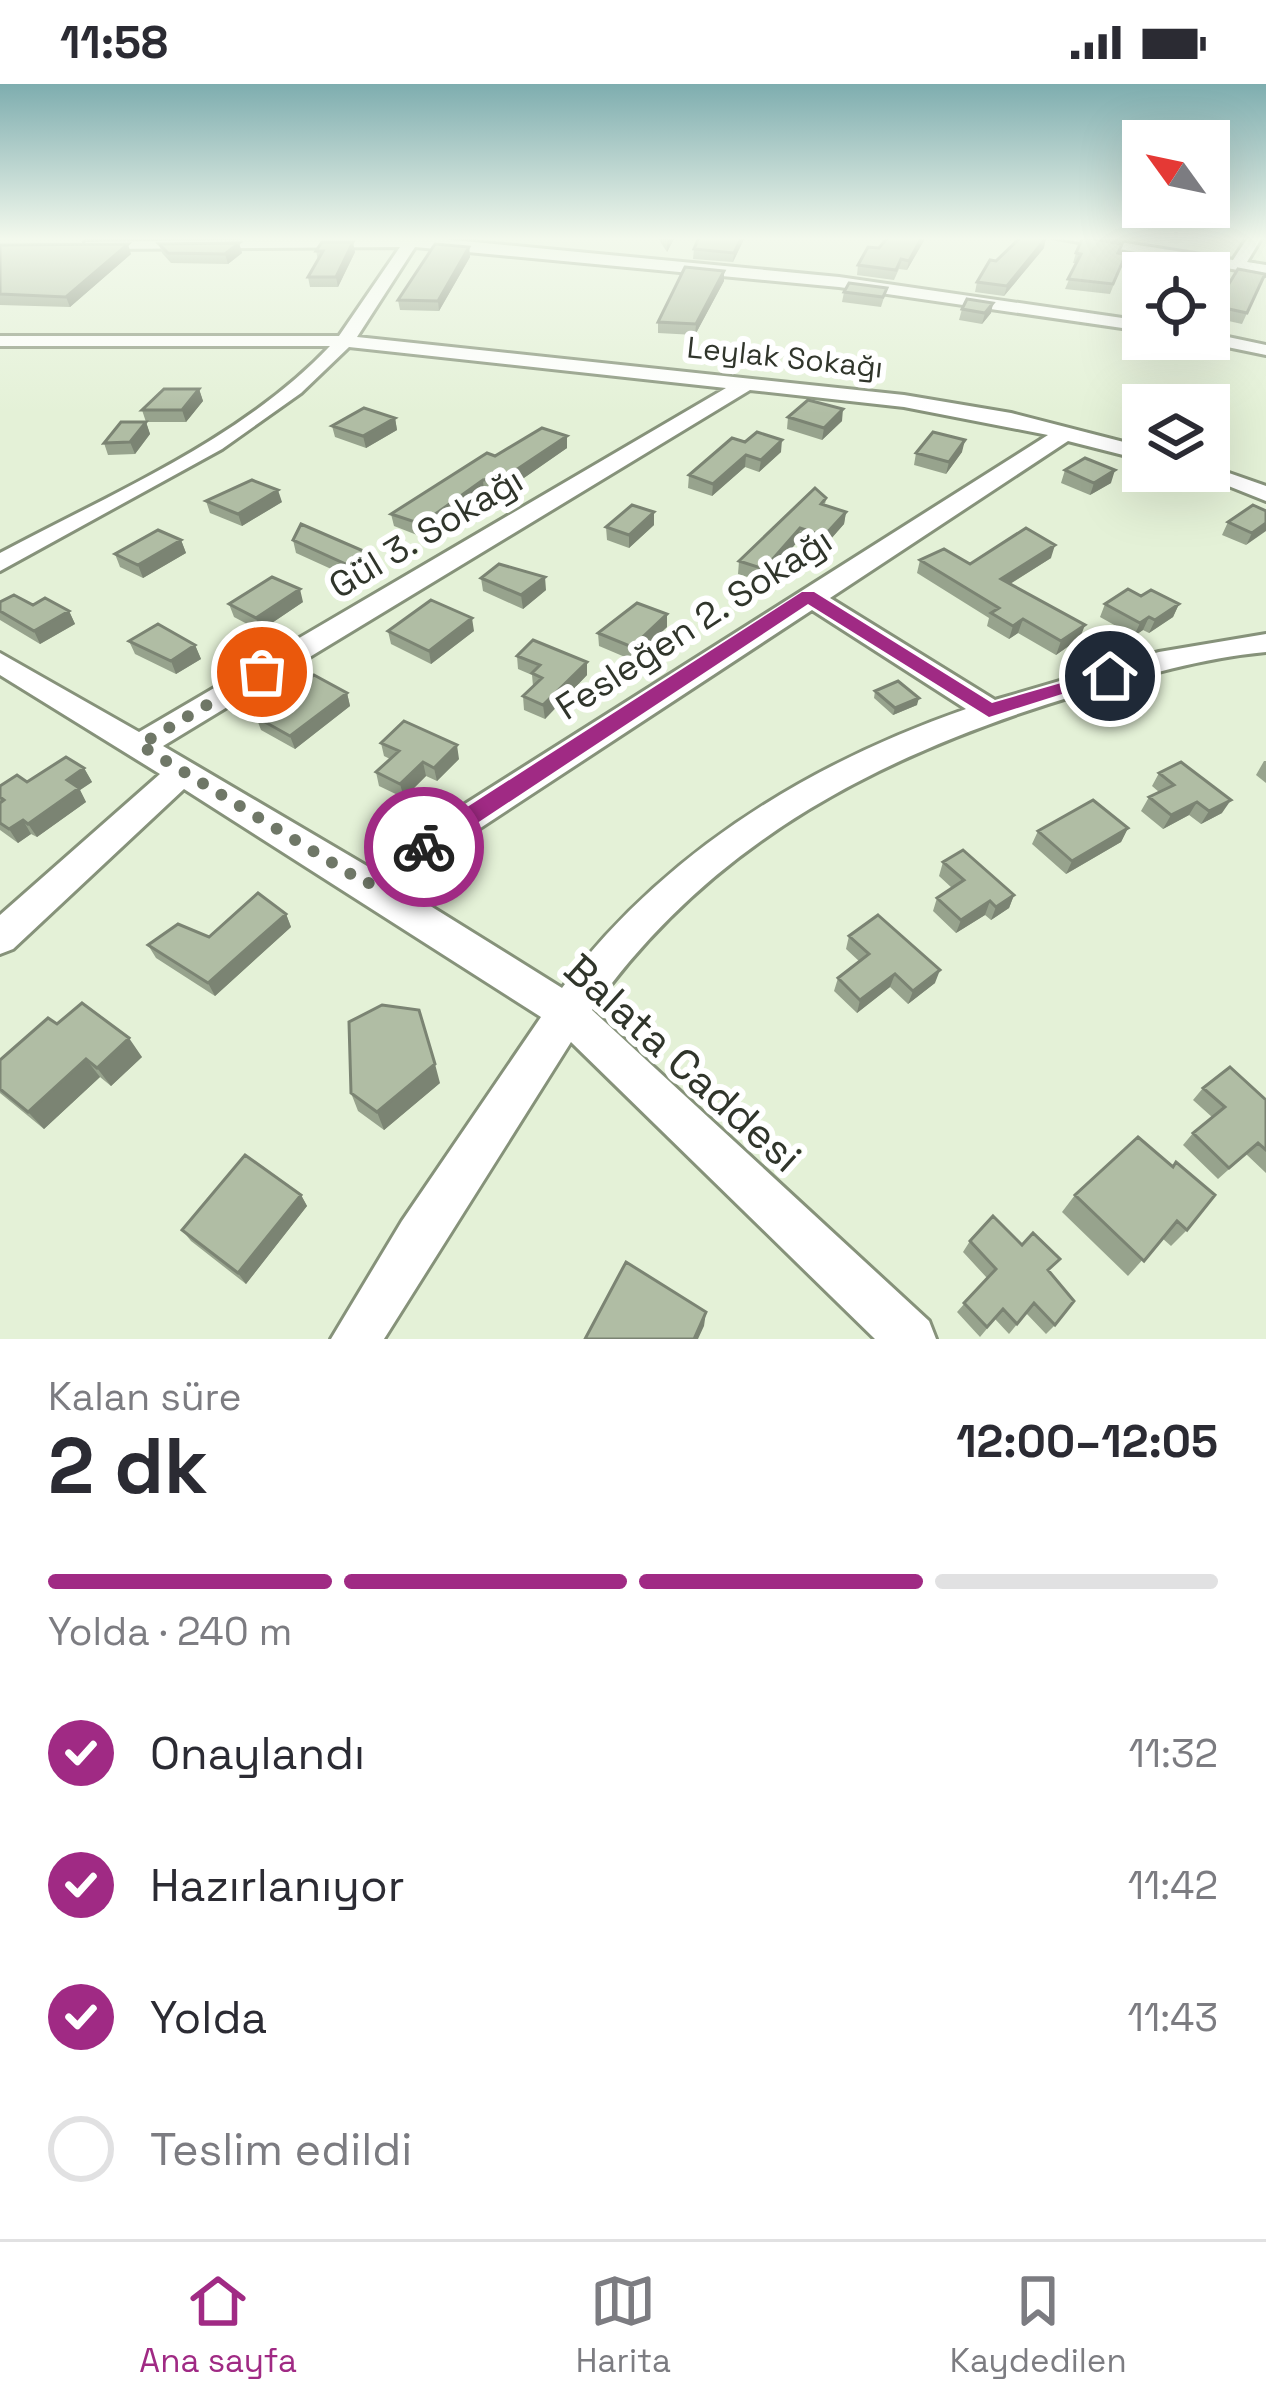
<!DOCTYPE html>
<html lang="tr">
<meta charset="utf-8">
<style>
:root{--surface:#fff;--page:#f2f2f3;--text:#2b2b33;--muted:#7c7c81;--line:#e1e1e2;--accent:#a02a84}
body{margin:0;font-family:"Space Grotesk",sans-serif;background:var(--page);color:var(--text);height:100vh;display:flex;flex-direction:column;font-size:45px;white-space:nowrap}
*{box-sizing:border-box;margin:0}
p{font-size:39px;color:var(--muted)}
.icon{flex:none;width:66px;height:66px;fill:none;stroke:currentColor;stroke-width:2;stroke-linecap:round;stroke-linejoin:round}
.map{position:relative;height:1255px;overflow:hidden}
.sheet{display:flex;flex-direction:column;background:var(--surface);flex:1}
.sheet>*{flex:none}
.needle{width:78px;rotate:303deg}
.buttons{position:absolute;left:1122px;top:36px;display:grid;gap:24px}
.buttons a{display:grid;place-items:center;width:108px;height:108px;border-radius:0px;background:var(--surface);box-shadow:0 12px 48px #0002;font-size:60px}
.pin{position:absolute;display:grid;place-items:center;width:102px;height:102px;color:#fff;margin:-51px;border:6px solid #fff;border-radius:50%;box-shadow:0 3px 12px #0007}
.courier{position:absolute;display:grid;place-items:center;width:120px;height:120px;margin:-60px;border:9px solid #a02a84;border-radius:50%;background:#fff;color:#222;box-shadow:0 3px 15px #0007}
.overview em{font-style:normal;font-weight:700}
.overview div{display:flex;flex-direction:column-reverse}
.overview{display:flex;align-items:center;justify-content:space-between;height:204px;padding:0 48px}
h1{font-size:78px;font-weight:700;line-height:90px}
.bar{display:grid;grid-template-columns:repeat(4,1fr);gap:18px 12px;align-content:center;height:144px;padding:0 48px}
.bar i{height:15px;border-radius:9px;background:var(--line)}
.bar .selected{background:var(--accent)}
.bar p{grid-column:span 4}
ol{padding:0 48px;list-style:none}
li{display:flex;align-items:center;gap:36px;height:132px}
li p{margin-inline-start:auto}
li .icon{padding:12px;border-radius:50%;background:var(--accent);color:#fff;stroke-width:4}
li:last-child{color:var(--muted)}
li i{width:66px;height:66px;border:6px solid var(--line);border-radius:50%}
.status{display:flex;justify-content:space-between;align-items:center;height:84px;padding:0 60px;background:var(--surface);direction:ltr}
.status svg{height:33px;fill:currentColor}
.menu{display:flex;justify-content:space-around;align-items:center;height:168px;border-top:3px solid var(--line);background:var(--surface);font-size:33px;color:var(--muted)}
.menu a{display:grid;justify-items:center;gap:6px}
.menu .selected{color:var(--accent)}
.map>svg:first-child{display:block}
</style>
<div class="status"><b>11:58</b><svg viewBox="0 0 49 12"><path d="M0 12V9h3v3zM5 12V6h3v6zM10 12V3h3v9zM15 12V0h3v12zM26 1h20v11H26zM47 4h2v5h-2z"/></svg></div>
<div class="map">
<svg width="1266" height="1255" viewBox="0 0 1266 1255">
<rect width="100%" height="100%" fill="#e4f1d7"/>
<g fill="none" stroke-linecap="round" stroke-linejoin="round">
<g stroke="#86927a" stroke-width="6">
<path id="street" d="M421 153 839 193 1143 237V247L839 203 415 163 357 253 904 311 1011 329 1143 363V376L1068 357 830 514 995 616 1159 568 1266 550V568C1202 574 1141 592 1080 610 884 669 713 755 592 926L929 1237 936 1255H875L571 958 384 1255H331L402 1137 541 933 184 705 13 865 0 870V831L160 690 0 591V569L139 648 726 304 349 263 301 309 222 365 0 487V469C112 409 241 356 330 262H0V252H339L400 163 90 165 85 158ZM750 306 904 323 1048 351 367 782 163 662ZM812 526 966 625C806 681 665 768 562 904L395 800Z
M1051 153H1087L1233 176 1248 153H1262L1247 178 1266 181V191Z
M1209 249 1266 261V271L1203 258 1209 255Z
M1209 382 1266 402V417L1191 387H1209Z"/>
</g>
<use href="#street" fill="#fff" fill-rule="evenodd"/>
</g>
<path fill="#97a38d" d="M657 153H675L667 168Z
M699 153H745L733 178 693 175 694 165Z
M888 153H926L907 186 899 185 894 196 857 191 858 181 879 164Z
M239 159 242 169 228 180 171 179 162 169 159 160Z
M0 161 131 170 70 223 0 221Z
M469 163 470 173 439 227 400 226 398 216Z
M1044 164 1004 212 975 208 977 198 996 177Z
M316 167 355 168 338 203H310L308 193 318 176Z
M1076 169H1118L1122 180 1110 210 1065 205 1076 179H1073Z
M724 187V197L695 251 658 249V238Z
M1265 190 1242 240 1215 234 1222 211Z
M887 204 881 223 842 218 844 208Z
M993 219 991 229 982 240 959 236 962 225Z
M199 305 203 317 186 338H146L142 326Z
M788 333 842 337 822 356 787 345Z
M395 334 397 346 366 364 335 353 332 342Z
M146 338 150 350 135 370 108 371 104 359Z
M567 352V364L505 407 484 409 436 444 417 451 394 442 391 430 495 372Z
M732 354 781 368 759 388 745 383 712 412 688 404 689 391Z
M962 368 946 390 914 381 916 369Z
M1065 386 1111 399 1090 411 1061 399Z
M826 414 825 421 846 428 844 440 822 465 798 457 763 498 738 490 739 477Z
M206 417 282 418 242 442 210 429Z
M1266 427 1246 461 1222 451 1228 438Z
M654 441 629 464 607 456 606 443Z
M181 456 186 469 143 494 120 483 115 470Z
M293 456 368 469 370 481 351 494 296 469Z
M1051 474 1010 500 1080 554 1056 571 1018 549 1009 555 987 542 989 534 917 489 920 476 970 480Z
M481 494 546 506 523 525 483 507Z
M0 518 69 527 75 540 40 560 0 536Z
M303 518 260 547 234 533 229 520Z
M1105 520H1179L1173 533 1149 549 1143 546 1134 552 1100 533Z
M667 543 632 576 599 562 598 549Z
M388 547H474L431 580 391 560Z
M129 557 195 561 201 575 176 590 135 570Z
M517 572 587 578V591L545 635 524 626 523 612 533 602 532 591 518 585Z
M875 607 917 621 893 631 874 614Z
M347 609 350 622 295 665 261 646 256 633Z
M381 659 459 675 437 697 426 692 404 714 379 702 376 688 390 675 384 672Z
M1264 677H1266V699L1256 691Z
M84 684 92 698 80 706 86 718 37 753 31 750 18 759 0 746V702L27 698Z
M1159 689 1222 729 1201 740 1189 731 1163 745 1141 727 1149 713 1159 708 1152 702Z
M1128 744 1121 758 1066 790 1032 760 1038 747Z
M943 778 1014 811 1009 824 991 836 985 831 956 849 933 827 937 814 952 804 939 792Z
M286 830 291 843 215 912 156 874 148 861 209 853Z
M849 852 935 899 908 920 890 903 857 929 834 907 838 894 860 878 846 865Z
M57 940 142 973 111 1002 100 993 44 1045 0 1009V976Z
M440 999 384 1046 358 1027 351 1009Z
M1203 1004 1266 1016V1089L1246 1070 1218 1095 1183 1061 1193 1049 1212 1033 1193 1016Z
M1138 1053 1187 1146 1171 1162 1162 1154 1128 1192 1062 1128 1075 1111Z
M301 1111 307 1122 246 1200 191 1157 182 1146Z
M970 1157 1049 1188 1055 1241 1046 1250 1026 1229 1009 1250 995 1235 980 1253 957 1228 987 1194 963 1168Z"/>
<path fill="#7b8473" d="M670 153H675L667 168V158Z
M742 153H745L733 178 734 169Z
M922 153H926L907 186 909 177Z
M1046 154 1044 164 1004 212 1007 202Z
M353 158 355 168 338 203 336 193Z
M239 159 242 169 228 180 225 170Z
M128 160 131 170 70 223 66 213Z
M469 163 470 173 439 227 438 217Z
M724 187V197L695 251 696 240Z
M993 219 991 229 982 240 985 229Z
M199 305 203 317 186 338 182 326Z
M843 325 842 337 822 356 824 344Z
M395 334 397 346 366 364 363 352Z
M146 338 150 350 135 370 130 358Z
M567 352V364L505 407 504 394Z
M782 356 781 368 759 388 761 376Z
M965 356 962 368 946 390 949 378Z
M746 371 745 383 712 412 713 400Z
M1115 386 1111 399 1090 411 1094 399Z
M483 396 484 409 436 444 417 451 415 438Z
M278 406 282 418 242 442 238 430Z
M654 428V441L629 464V451Z
M846 428 844 440 822 465 824 452Z
M1266 439V447L1246 461 1252 449Z
M800 444 798 457 763 498 764 485Z
M181 456 186 469 143 494 138 481Z
M1055 461 1051 474 997 508 1001 495Z
M368 469 370 481 351 494 348 481Z
M545 493 546 506 523 525 521 511Z
M300 505 303 518 260 547 256 534Z
M1179 520 1173 533 1149 549 1155 536Z
M69 527 75 540 40 560 34 547Z
M667 530V543L632 576V563Z
M1149 533 1143 546 1134 552 1140 539Z
M472 534 474 547 431 580 429 567Z
M1023 535 1018 549 1009 555 1013 542Z
M1085 541 1080 554 1056 571 1061 557Z
M195 561 201 575 176 590 171 577Z
M587 578V591L545 635 543 621Z
M347 609 350 622 295 665 290 652Z
M919 614 917 621 893 631 895 624Z
M457 661 459 675 437 697 434 684Z
M423 678 426 692 404 714 400 700Z
M84 684 92 698 80 706 86 718 37 753 28 740 67 696Z
M1231 716 1222 729 1201 740 1209 727Z
M1197 718 1189 731 1163 745 1171 731Z
M23 736 31 750 18 759 9 745Z
M1128 744 1121 758 1066 790 1072 777Z
M1014 811 1009 824 991 836 996 823Z
M990 817 985 831 956 849 961 836Z
M286 830 291 843 215 912 208 899Z
M940 886 935 899 908 920 913 907Z
M895 890 890 903 857 929 860 916Z
M129 954 142 973 111 1002 97 984Z
M86 975 100 993 44 1045 28 1028Z
M435 980 440 999 384 1046 377 1028Z
M301 1111 307 1122 246 1200 238 1189Z
M706 1228 704 1242 698 1255H694Z"/>
<path fill="#b0bda4" stroke="#7b8473" stroke-width="3" d="M699 153H742L734 169 694 165Z
M888 153H922L909 177 901 175 896 186 858 181 868 163 879 164Z
M1021 153 1046 154 1007 202 977 198 990 176 996 177Z
M1083 153 1122 160 1118 169 1126 170 1113 200 1068 195 1081 170 1076 169Z
M322 158H353L336 193H308L323 167H316Z
M239 159 225 170 168 169 159 160Z
M128 160 66 213 0 210V161Z
M435 160 469 163 438 217 398 216Z
M685 183 724 187 696 240 658 238Z
M1238 185 1265 190 1247 229 1220 223 1222 211Z
M849 199 887 204 883 213 844 208Z
M967 215 993 219 985 229 962 225Z
M164 305H199L182 326H142Z
M808 316 843 325 824 344 788 333Z
M364 324 395 334 363 352 332 342Z
M121 338H146L130 358 104 359Z
M542 344 567 352 504 394 483 396 434 431 415 438 391 430 487 369 495 372Z
M757 348 782 356 761 376 746 371 713 400 689 391 732 354 745 358Z
M933 348 965 356 949 378 916 369Z
M1085 374 1115 386 1094 399 1065 386Z
M252 396 278 406 238 430 206 417Z
M815 404 826 414 821 420 846 428 824 452 800 444 764 485 739 477Z
M632 421 654 428 629 451 606 443Z
M1253 421 1266 427V439L1252 449 1228 438Z
M301 440 368 469 348 481 293 456Z
M1026 444 1055 461 1001 495 1085 541 1061 557 1023 535 1013 542 991 529 999 524 920 476 944 465 970 480Z
M158 446 181 456 138 481 115 470Z
M499 480 545 493 521 511 481 494Z
M272 493 300 505 256 534 229 520Z
M1128 505 1141 512 1151 506 1179 520 1155 536 1149 533 1140 539 1105 520Z
M14 511 33 521 45 514 69 527 34 547 0 527V518Z
M431 516 472 534 429 567 388 547Z
M637 519 667 530 632 563 598 549Z
M158 540 195 561 171 577 129 557Z
M533 556 587 578 543 621 523 612 542 594 532 589 540 581 517 572Z
M314 591 347 609 290 652 256 633Z
M898 597 919 614 895 624 875 607Z
M404 637 457 661 434 684 423 678 400 700 376 688 399 667 381 659Z
M66 673 84 684 67 696 79 704 28 740 23 736 9 745 0 739V719L4 716 0 713V702L17 691 27 698Z
M1181 678 1231 716 1209 727 1197 718 1171 731 1149 713 1174 701 1159 689Z
M1093 716 1128 744 1072 777 1038 747Z
M963 766 1014 811 996 823 990 817 961 836 937 814 964 796 943 778Z
M258 809 286 830 208 899 148 861 178 840 209 853Z
M878 831 940 886 913 907 895 890 860 916 838 894 869 870 849 852Z
M82 919 129 954 97 984 86 975 28 1028 0 1005V976L48 934 57 940Z
M382 921 419 926 435 980 377 1028 351 1009 349 938Z
M1230 983 1266 1016V1066L1258 1059 1229 1084 1193 1049 1225 1023 1203 1004Z
M1138 1053 1173 1083 1176 1078 1215 1111 1187 1146 1177 1137 1144 1177 1075 1111Z
M245 1071 301 1111 238 1189 182 1146Z
M993 1132 1022 1161 1033 1149 1060 1175 1048 1186 1074 1217 1055 1241 1034 1219 1017 1240 1003 1225 987 1243 964 1219 996 1185 970 1157Z
M626 1178 706 1228 694 1255H585Z"/>
<linearGradient id="sky" x2="0" y2="1"><stop stop-color="#7eadaf"/><stop offset="0.47" stop-color="#f3f9ed"/><stop offset="1" stop-color="#f3f9ed" stop-opacity="0"/></linearGradient>
<rect width="1266" height="329" fill="url(#sky)"/>
<path fill="#a02a84" d="M802 508H814L992 619 1110 585 1119 592 989 633 808 520 432 769H416V756Z"/>
<g fill="none" stroke-linecap="round" stroke-linejoin="round">
<path stroke="#6f7767" stroke-width="12" stroke-dasharray="0 21.6" d="M262 588 140 661 367 800 424 763"/>
</g>
<g text-anchor="middle" dominant-baseline="central" stroke-width="12" stroke-linejoin="round" paint-order="stroke">
<g font-size="30" fill="#30352b" stroke="#fff">
<text transform="translate(785 273) rotate(6)">Leylak Sokağı</text>
</g>
<g font-size="36" fill="#30352b" stroke="#fff">
<text transform="translate(426 449) rotate(-31)">Gül 3. Sokağı</text>
<text transform="translate(694 540) rotate(-33)">Fesleğen 2. Sokağı</text>
</g>
<g font-size="42" fill="#30352b" stroke="#fff">
<text transform="translate(683 979) rotate(42)">Balata Caddesi</text>
</g>
</g>
</svg>
<div class="buttons">
<a><svg class="needle" viewBox="-14 -14 28 28"><path d="M0-13l5 13h-10z" fill="#e53935"/><path d="M0 13l5-13h-10z" fill="#7c7c81"/></svg></a>
<a><svg class="icon" aria-label="locate" viewBox="0 0 24 24"><circle cx="12" cy="12" r="6"/><path d="M12 2v4M12 18v4M2 12h4M18 12h4"/></svg></a>
<a><svg class="icon" aria-label="layers" viewBox="0 0 24 24"><path d="M12 4l9 5-9 5-9-5zM3 14l9 5 9-5"/></svg></a>
</div>
<div class="pin" style="left:262px;top:588px;background:#ea580c"><svg class="icon" aria-label="bag" viewBox="0 0 24 24"><path d="M5 8h14l-1 12H6zM9 8a3 3 0 0 1 6 0"/></svg></div>
<div class="pin" style="left:1110px;top:592px;background:#1f2937"><svg class="icon" aria-label="home" viewBox="0 0 24 24"><path d="M3 11l9-7 9 7M6 9v11h12V9"/></svg></div>
<div class="courier" style="left:424px;top:763px"><svg class="icon" aria-label="bike" viewBox="0 0 24 24"><circle cx="6" cy="16" r="4"/><circle cx="18" cy="16" r="4"/><path d="M6 16l4-8h5l3 8M10 8l3 8H6M13 5h3"/></svg></div>
</div>
<section class="sheet">
<div class="overview"><div><h1>2 dk</h1><p>Kalan süre</p></div><em>12:00–12:05</em></div>
<div class="bar"><i class="selected"></i><i class="selected"></i><i class="selected"></i><i></i><p>Yolda · 240 m</p></div>
<ol>
<li><svg class="icon" aria-label="check" viewBox="0 0 24 24"><path d="M5 12l5 5 9-10"/></svg>Onaylandı<p>11:32</p></li>
<li><svg class="icon" aria-label="check" viewBox="0 0 24 24"><path d="M5 12l5 5 9-10"/></svg>Hazırlanıyor<p>11:42</p></li>
<li><svg class="icon" aria-label="check" viewBox="0 0 24 24"><path d="M5 12l5 5 9-10"/></svg>Yolda<p>11:43</p></li>
<li><i></i>Teslim edildi</li>
</ol>
</section>
<nav class="menu">
<a class="selected"><svg class="icon" aria-label="home" viewBox="0 0 24 24"><path d="M3 11l9-7 9 7M6 9v11h12V9"/></svg>Ana sayfa</a>
<a><svg class="icon" aria-label="map" viewBox="0 0 24 24"><path d="M3 6l6-2 6 2 6-2v14l-6 2-6-2-6 2zM9 4v14M15 6v14"/></svg>Harita</a>
<a><svg class="icon" aria-label="saved" viewBox="0 0 24 24"><path d="M7 4h10v16l-5-4-5 4z"/></svg>Kaydedilen</a>
</nav>
